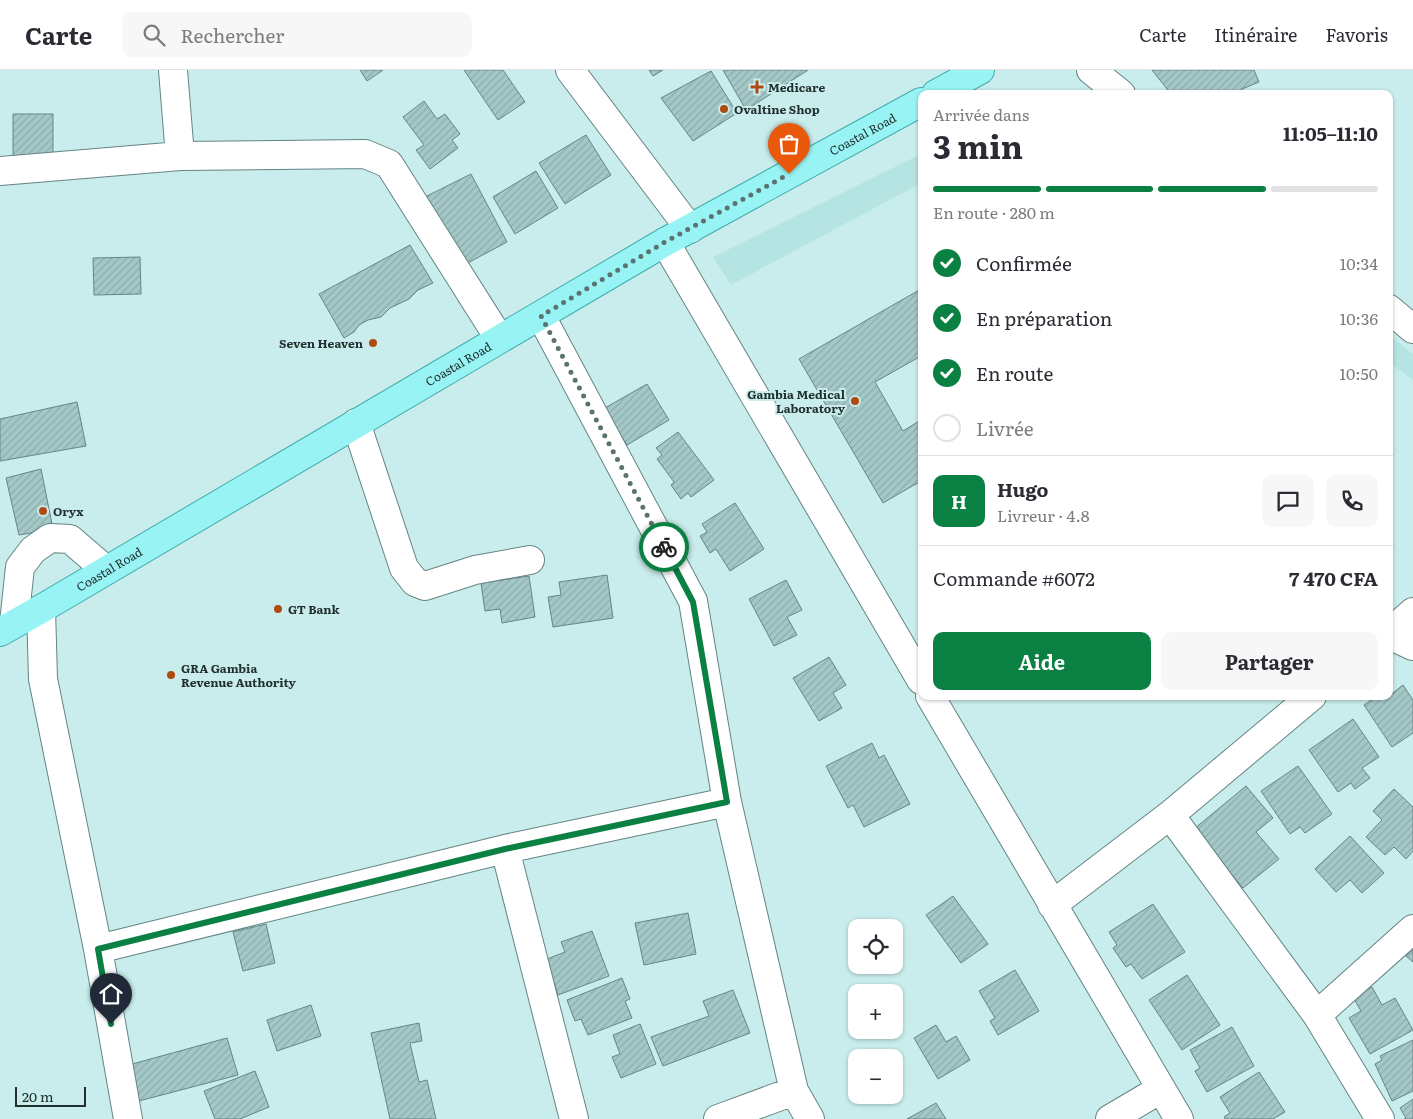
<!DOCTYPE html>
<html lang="fr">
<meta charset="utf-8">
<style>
:root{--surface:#fff;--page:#f7f7f7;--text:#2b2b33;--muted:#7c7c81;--line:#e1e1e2;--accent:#0b8043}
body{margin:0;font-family:Literata,serif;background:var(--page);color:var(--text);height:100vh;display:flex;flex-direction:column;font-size:19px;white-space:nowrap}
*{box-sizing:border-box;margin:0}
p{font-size:16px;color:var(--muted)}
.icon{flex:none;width:28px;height:28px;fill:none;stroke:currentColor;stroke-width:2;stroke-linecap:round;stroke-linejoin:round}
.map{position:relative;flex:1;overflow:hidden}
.panel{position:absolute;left:918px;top:20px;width:475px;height:610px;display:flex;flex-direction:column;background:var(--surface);border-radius:10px;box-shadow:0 1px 4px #0004}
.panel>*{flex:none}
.controls{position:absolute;left:848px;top:849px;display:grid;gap:10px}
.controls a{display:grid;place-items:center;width:55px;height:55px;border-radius:10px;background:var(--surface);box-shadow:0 1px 4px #0004;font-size:25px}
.scale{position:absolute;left:15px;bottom:12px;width:71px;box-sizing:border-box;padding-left:5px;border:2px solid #21302f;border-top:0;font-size:14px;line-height:18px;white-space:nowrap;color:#21302f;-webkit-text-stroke:4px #c9edec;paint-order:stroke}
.pin{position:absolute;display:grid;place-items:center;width:42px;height:42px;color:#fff;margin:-51px -21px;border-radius:50% 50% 50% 0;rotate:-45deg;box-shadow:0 0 5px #0007}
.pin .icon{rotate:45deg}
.courier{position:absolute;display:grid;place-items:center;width:50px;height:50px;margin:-25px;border:4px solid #0b8043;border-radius:50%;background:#fff;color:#222;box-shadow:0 1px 6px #0007}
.summary em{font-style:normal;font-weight:700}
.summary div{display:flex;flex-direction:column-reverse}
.summary{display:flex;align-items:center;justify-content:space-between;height:85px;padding:0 15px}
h1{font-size:32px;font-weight:700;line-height:38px}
.bar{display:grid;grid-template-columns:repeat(4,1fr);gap:8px 5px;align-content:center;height:60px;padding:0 15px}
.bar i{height:6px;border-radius:4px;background:var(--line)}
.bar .active{background:var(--accent)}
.bar p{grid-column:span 4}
.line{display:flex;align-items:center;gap:12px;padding:0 15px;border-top:1px solid var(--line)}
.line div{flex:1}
.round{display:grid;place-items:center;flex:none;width:52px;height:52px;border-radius:10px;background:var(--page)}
ol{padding:0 15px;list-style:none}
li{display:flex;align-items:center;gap:15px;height:55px}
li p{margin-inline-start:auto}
li .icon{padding:5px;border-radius:50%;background:var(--accent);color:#fff;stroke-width:4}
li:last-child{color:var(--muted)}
li i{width:28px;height:28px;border:2px solid var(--line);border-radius:50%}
.button{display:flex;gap:10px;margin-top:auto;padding:10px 15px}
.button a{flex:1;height:58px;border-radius:10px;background:var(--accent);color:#fff;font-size:20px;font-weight:700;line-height:58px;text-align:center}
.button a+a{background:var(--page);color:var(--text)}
header{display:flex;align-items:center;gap:30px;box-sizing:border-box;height:70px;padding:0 25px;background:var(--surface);border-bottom:1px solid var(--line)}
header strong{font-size:24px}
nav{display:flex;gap:28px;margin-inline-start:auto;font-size:18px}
.search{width:350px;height:45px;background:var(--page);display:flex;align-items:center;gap:12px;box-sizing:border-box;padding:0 18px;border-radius:10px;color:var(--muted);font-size:19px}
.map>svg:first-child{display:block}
</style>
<header>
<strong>Carte</strong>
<div class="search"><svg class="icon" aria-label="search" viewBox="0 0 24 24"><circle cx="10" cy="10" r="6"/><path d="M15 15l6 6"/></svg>Rechercher</div>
<nav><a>Carte</a><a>Itinéraire</a><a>Favoris</a></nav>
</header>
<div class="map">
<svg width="1413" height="1049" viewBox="0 0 1413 1049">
<defs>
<pattern id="building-hatch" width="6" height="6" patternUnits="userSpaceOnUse" patternTransform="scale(1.25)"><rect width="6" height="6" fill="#a4c8c7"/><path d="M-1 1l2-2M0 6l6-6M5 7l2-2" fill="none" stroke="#8dacab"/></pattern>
</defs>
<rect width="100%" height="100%" fill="#c9edec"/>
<path fill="#b5e4e3" d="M921 84V113L731 215 713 187Z
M1389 265 1413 284V310L1389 292Z"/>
<path fill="url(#building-hatch)" stroke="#648685" d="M360 0H383L367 11Z
M464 0H503L525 32 498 50Z
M649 0H663L653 6Z
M723 0H808L746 40Z
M1152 0H1254L1259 12 1242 19 1243 24H1171Z
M711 1 737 43 693 71 661 28Z
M424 31 437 49 445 44 460 64 452 70 458 78 430 99 416 80 424 75 403 47Z
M13 44H53V92H13Z
M586 65 611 105 565 134 539 93Z
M536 101 558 138 515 164 493 127Z
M471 104 507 172 462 196 425 127Z
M410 175 433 213 418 220 409 229 390 238 381 247 368 250 359 255 354 262 344 268 319 224Z
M140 187 141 224 94 225 93 188Z
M921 219V286L875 312 903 361 921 350V411L883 433 799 289Z
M647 314 669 350 627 375 620 364 612 369 605 338Z
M77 332 86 376 0 391V349Z
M678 362 714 410 691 427 688 423 681 429 671 415 674 412 657 389 662 385 656 378Z
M41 399 53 459 19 465 6 408Z
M735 433 764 479 730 501 716 479 710 483 700 466 707 462 702 454Z
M607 505 613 548 553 557 548 527 561 525 559 512Z
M529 506 535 547 502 553 500 539 485 541 481 513Z
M786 510 802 540 787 547 797 565 774 576 749 529Z
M829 587 846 615 833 623 842 638 819 651 793 608Z
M1403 615 1413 630V663L1392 677 1364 635 1377 626H1389Z
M1353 649 1379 687 1362 698 1370 708 1355 719 1351 713 1338 722 1309 680Z
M872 673 879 688 884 685 910 734 864 757 853 735 848 738 826 696Z
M1298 696 1332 744 1305 763 1300 757 1290 764 1261 721Z
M1246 716 1273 748 1256 762 1279 789 1243 818 1194 759Z
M1394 719 1413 737V781L1406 789 1394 777 1385 785 1366 767 1382 750 1373 741Z
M1350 766 1384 803 1362 823 1350 810 1336 822 1315 799Z
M953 826 988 874 961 893 926 845Z
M1153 834 1185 882 1142 909 1131 894 1126 897 1113 878 1117 875 1109 862Z
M688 843 696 884 644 895 635 853Z
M266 854 275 893 243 901 233 862Z
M592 861 609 906 558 925 553 909 549 911 542 891 565 882 561 872Z
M1413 880V892L1406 886Z
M1015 900 1039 941 998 965 990 951 995 948 979 921Z
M1187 905 1220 955 1182 980 1149 930Z
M622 908 630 929 625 931 632 948 588 965 581 949 575 951 567 930Z
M1372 917 1382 935 1395 928 1413 960 1370 984 1349 948 1361 941 1353 927Z
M733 920 750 963 663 996 651 967 709 946 703 931Z
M311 935 321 966 277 981 267 950Z
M419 953 422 971 410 973 419 1012 427 1010 436 1049H390L371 963Z
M640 954 656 994 621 1008 612 987 620 984 613 965Z
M936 955 946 972 956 966 970 990 938 1009 914 968Z
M1232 957 1254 996 1207 1022 1195 1001 1200 998 1190 980Z
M227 968 238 1005 135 1032 125 996Z
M1413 970V1021L1392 1031 1375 994 1382 990 1380 986Z
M255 1001 269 1037 240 1049H215L204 1021Z
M1259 1002 1285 1042 1273 1049H1225L1224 1047 1230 1043 1220 1027Z
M1413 1029V1049H1404L1406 1048 1400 1038Z
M936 1033 946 1049H907Z"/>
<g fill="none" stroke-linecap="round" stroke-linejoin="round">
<g stroke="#638584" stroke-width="30">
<path id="minor" d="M173 0 180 86
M570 0 690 159
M1091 0 1121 24
M0 101 180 86 365 84 389 94 499 268
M665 172 921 610
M1389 239 1413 259
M541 246 693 531 727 732 794 1021 810 1049
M356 353 404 498 415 512 425 516 475 500 530 490
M41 539 43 609 98 879 128 1049
M14 553 20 497 33 480 50 468 70 469 106 500
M1389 563 1413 542
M1389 565 1413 576
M930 626 1179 1049
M1312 626 1170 745 1317 945 1380 1049
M505 779 574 1049
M1052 835 1170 745
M98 879 505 779 727 732
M1317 945 1413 859
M718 1049 794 1021
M1110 1049 1161 1019"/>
</g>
<g stroke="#42aaaa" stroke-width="30">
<g id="major">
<path d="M936 24 980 0"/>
<path id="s1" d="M0 562 41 539 665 172 921 32"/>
</g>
</g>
<use href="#minor" stroke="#fff" stroke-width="28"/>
<use href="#major" stroke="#98f4f4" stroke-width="28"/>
</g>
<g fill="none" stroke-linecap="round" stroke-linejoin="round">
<path stroke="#5c7271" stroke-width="5" stroke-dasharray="0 9" d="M664 477 541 246 665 172 789 104"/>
<path stroke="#0b8043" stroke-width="6" d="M111 954 98 879 505 779 727 732 693 532 664 477"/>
</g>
<g fill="#ae4b12" stroke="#c9edec" stroke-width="2">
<path d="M754.5 9.5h5v5h5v5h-5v5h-5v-5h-5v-5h5z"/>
<circle cx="724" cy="39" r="5"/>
<circle cx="373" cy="273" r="5"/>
<circle cx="855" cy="331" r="5"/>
<circle cx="43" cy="441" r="5"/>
<circle cx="278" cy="539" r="5"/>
<circle cx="171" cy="605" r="5"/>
</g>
<g text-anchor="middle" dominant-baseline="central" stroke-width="4" stroke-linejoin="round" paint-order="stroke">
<g font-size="12" font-weight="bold" fill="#21302f" stroke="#c9edec" text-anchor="start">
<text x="768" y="17">Medicare</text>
<text x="734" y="39">Ovaltine Shop</text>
<text x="363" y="273" text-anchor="end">Seven Heaven</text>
<text x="845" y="324" text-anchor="end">Gambia Medical<tspan x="845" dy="14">Laboratory</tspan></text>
<text x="53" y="441">Oryx</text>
<text x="288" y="539">GT Bank</text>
<text x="181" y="598">GRA Gambia<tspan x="181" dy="14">Revenue Authority</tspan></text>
</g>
<g font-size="12" fill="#21302f" stroke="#c9edec">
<text stroke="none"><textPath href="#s1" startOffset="996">Coastal Road</textPath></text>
<text stroke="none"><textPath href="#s1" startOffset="531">Coastal Road</textPath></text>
<text stroke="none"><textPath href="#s1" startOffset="126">Coastal Road</textPath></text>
</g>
</g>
</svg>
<div class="controls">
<a><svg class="icon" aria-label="locate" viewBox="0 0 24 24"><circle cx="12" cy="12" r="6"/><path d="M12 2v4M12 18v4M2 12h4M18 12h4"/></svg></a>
<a>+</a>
<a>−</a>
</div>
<div class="scale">20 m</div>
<div class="pin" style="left:789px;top:104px;background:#ea580c"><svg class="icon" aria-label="bag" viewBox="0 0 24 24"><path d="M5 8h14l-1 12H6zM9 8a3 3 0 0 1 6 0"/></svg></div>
<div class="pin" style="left:111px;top:954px;background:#1f2937"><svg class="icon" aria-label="home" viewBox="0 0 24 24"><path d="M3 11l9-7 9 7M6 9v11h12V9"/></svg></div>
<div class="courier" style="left:664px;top:477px"><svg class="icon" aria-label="bike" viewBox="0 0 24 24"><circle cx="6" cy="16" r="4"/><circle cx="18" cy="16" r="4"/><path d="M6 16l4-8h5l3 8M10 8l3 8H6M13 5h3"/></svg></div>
<section class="panel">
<div class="summary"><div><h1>3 min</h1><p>Arrivée dans</p></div><em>11:05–11:10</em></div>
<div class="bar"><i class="active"></i><i class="active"></i><i class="active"></i><i></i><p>En route · 280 m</p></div>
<ol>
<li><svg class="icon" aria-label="check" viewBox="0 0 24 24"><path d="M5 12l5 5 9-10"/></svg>Confirmée<p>10:34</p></li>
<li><svg class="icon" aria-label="check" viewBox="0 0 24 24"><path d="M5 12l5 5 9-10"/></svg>En préparation<p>10:36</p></li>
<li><svg class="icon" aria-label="check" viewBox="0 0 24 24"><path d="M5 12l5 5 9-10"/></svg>En route<p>10:50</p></li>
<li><i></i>Livrée</li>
</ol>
<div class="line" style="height:90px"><b class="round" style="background:var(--accent);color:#fff">H</b><div><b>Hugo</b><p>Livreur · 4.8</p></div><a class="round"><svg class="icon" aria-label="chat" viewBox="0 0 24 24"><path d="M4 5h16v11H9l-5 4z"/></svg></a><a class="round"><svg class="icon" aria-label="phone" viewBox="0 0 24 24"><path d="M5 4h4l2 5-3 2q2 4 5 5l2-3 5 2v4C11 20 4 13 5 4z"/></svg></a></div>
<div class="line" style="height:65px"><div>Commande #6072</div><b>7 470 CFA</b></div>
<div class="button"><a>Aide</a><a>Partager</a></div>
</section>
</div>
